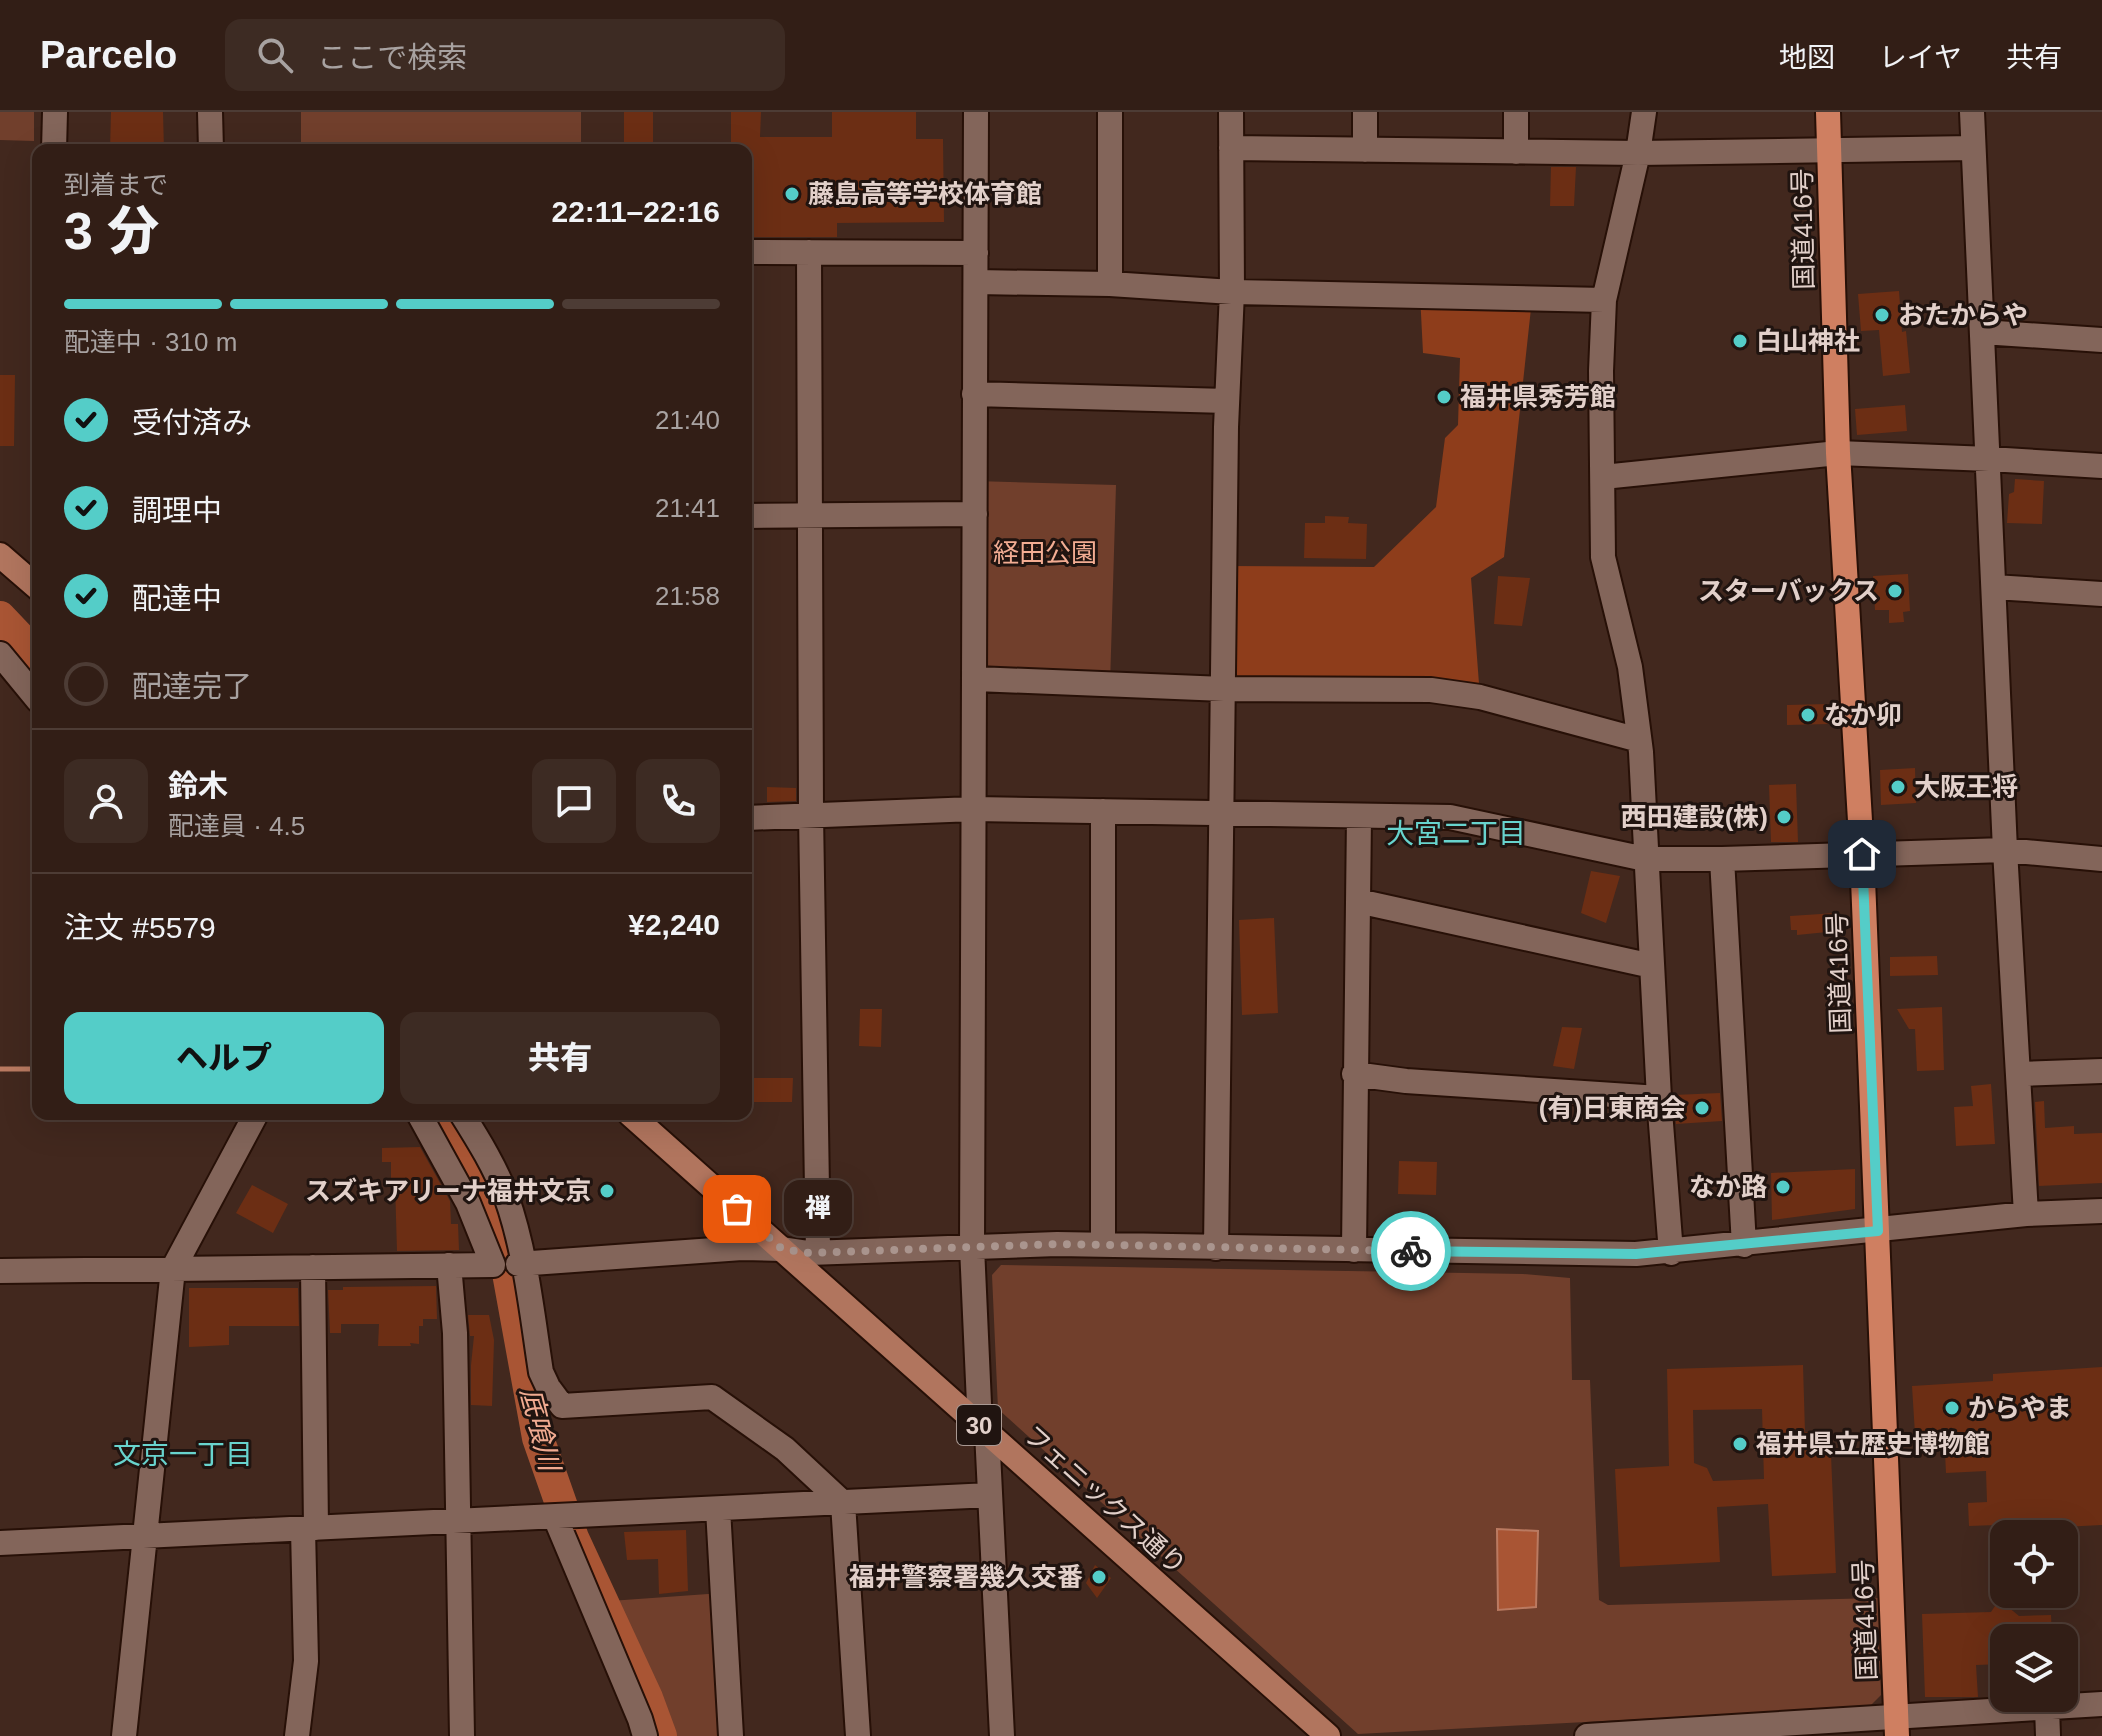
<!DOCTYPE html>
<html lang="ja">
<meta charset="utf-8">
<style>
:root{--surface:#321e16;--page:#3d2b23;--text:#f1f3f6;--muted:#a8a2a1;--line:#4d3c35;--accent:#54cdc8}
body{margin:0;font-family:Arial,"Noto Sans JP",sans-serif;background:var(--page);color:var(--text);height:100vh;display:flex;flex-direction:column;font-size:30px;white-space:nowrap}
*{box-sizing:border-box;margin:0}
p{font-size:26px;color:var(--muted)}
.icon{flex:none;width:44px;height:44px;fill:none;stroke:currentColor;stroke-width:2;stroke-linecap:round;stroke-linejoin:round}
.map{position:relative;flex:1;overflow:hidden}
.panel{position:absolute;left:32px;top:32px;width:720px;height:976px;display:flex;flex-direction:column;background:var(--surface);border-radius:16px;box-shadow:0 8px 32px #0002,0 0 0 2px var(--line)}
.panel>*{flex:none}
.controls{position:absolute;left:1990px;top:1408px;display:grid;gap:16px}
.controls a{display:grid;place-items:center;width:88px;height:88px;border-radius:16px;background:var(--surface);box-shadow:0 8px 32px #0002,0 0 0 2px var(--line);font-size:40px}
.pin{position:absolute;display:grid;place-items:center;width:68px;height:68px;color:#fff;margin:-34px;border-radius:16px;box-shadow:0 4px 12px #0006}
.courier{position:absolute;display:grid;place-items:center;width:80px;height:80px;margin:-40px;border:6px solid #54cdc8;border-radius:50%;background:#fff;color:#222;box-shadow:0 2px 10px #0007}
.bubble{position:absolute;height:56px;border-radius:16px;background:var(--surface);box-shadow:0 8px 32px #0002,0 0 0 2px var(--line);font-size:26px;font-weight:800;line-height:56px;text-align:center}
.overview em{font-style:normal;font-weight:800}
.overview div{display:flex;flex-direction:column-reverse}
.overview{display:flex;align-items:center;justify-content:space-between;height:136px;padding:0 32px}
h1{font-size:52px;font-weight:800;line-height:60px}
.bar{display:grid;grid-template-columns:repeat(4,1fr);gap:12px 8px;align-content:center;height:96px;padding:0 32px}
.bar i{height:10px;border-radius:6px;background:var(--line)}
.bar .active{background:var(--accent)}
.bar p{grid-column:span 4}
.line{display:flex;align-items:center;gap:20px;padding:0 32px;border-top:2px solid var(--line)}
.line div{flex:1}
.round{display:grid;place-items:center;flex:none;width:84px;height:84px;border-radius:16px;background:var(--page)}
ol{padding:0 32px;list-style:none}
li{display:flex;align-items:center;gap:24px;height:88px}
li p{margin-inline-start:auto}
li .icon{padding:8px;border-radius:50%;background:var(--accent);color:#111;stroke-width:4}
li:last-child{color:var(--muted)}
li i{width:44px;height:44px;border:4px solid var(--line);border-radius:50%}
.cta{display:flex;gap:16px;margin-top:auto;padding:16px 32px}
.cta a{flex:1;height:92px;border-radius:16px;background:var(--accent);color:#111;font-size:32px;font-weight:800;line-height:92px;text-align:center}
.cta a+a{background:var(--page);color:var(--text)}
header{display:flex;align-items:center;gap:48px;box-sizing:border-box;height:112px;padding:0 40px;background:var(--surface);border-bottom:2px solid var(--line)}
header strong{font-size:38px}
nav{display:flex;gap:44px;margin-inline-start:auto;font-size:28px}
.search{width:560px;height:72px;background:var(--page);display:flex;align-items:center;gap:20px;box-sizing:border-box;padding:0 28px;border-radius:16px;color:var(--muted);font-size:30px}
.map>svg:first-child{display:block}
</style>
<header>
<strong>Parcelo</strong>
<div class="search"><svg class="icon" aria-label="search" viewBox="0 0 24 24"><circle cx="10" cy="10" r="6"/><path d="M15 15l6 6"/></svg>ここで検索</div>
<nav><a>地図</a><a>レイヤ</a><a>共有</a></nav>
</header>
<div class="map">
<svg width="2102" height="1624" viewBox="0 0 2102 1624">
<rect width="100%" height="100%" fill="#42281e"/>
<path fill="#713f2c" d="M0 0H34V29L0 28Z
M301 0H581V38H301Z
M975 369 1116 373 1110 573 976 567Z
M1001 1153 1523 1162 1570 1166 1572 1268H1590L1599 1488 1608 1493 1878 1486 1881 1583 1869 1595 1358 1622 998 1297 992 1163Z
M722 1481 731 1624H660L610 1489Z"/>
<path fill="#8e3d1b" d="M1533 178 1504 445 1471 466 1480 585 1223 574 1224 454 1374 455 1436 395 1445 326 1458 313 1460 246 1423 241 1420 182Z"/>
<path fill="#a95534" stroke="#ba7a61" stroke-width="2" d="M1497 1417 1538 1419 1536 1495 1498 1498Z"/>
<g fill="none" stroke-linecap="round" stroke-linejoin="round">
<path stroke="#ba7a61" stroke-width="5" d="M0 957H38"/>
<path stroke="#a95534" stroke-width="32" d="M0 505 38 545
M445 1002 487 1082 504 1139 538 1326 573 1426 647 1586 661 1624"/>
</g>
<path fill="#6c2e14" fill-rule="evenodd" d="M111 0H163L164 38H110Z
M624 0H653V30H624Z
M731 0H761L760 25H832V0H916V27H943L944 110 837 111V125H746V38H731Z
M1551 55H1576L1574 94H1550Z
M1899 179 1902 220 1906 219 1910 261 1883 264 1879 218 1861 219 1858 182Z
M0 263H15L14 334H0Z
M1905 293 1907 319 1857 323 1855 297Z
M2015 367 2044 369 2042 412 2007 411 2009 382 2014 380Z
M1325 404 1349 405 1348 411 1367 412 1366 447 1304 446 1305 411H1325Z
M1908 462 1910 499 1903 500 1904 510 1889 511V498H1875L1873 464Z
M1498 464 1530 466 1522 514 1494 512Z
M1828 592 1829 612 1787 613V593Z
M1915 656 1916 691 1881 693 1880 658Z
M1796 672 1798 730H1771L1769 673Z
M767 675 796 676V689L767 690Z
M1591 759 1620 764 1606 811 1581 801Z
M1836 801 1837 819 1797 823V818H1791L1790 804Z
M1274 806 1278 901 1242 903 1239 808Z
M1937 844 1938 863 1890 864V845Z
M1942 895 1944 958 1917 959 1915 917H1909L1897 897Z
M860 897H882L881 935 859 934Z
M1562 915 1582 916 1574 957 1553 954Z
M749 966H793L792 990H749Z
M1991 972 1995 1032 1956 1034 1954 995 1973 994 1971 974Z
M1720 981 1722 1009 1676 1012 1674 983Z
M2044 989 2045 1016 2074 1014V1022L2102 1021V1071L2039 1074 2035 990Z
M420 1035 450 1089 451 1112H458L459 1138 397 1139 395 1071H391V1050H382V1036Z
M1399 1049 1437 1050 1436 1083 1398 1082Z
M1855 1057V1097L1772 1108 1771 1061Z
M252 1073 288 1092 273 1121 236 1101Z
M436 1174 437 1207H423V1214H419V1232L410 1231 411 1234H378L379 1212H341V1221H330L328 1178H343V1175Z
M189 1176H298L299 1214H229V1233L189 1235Z
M468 1203H489L494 1228 492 1294 471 1293V1253L474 1224H470Z
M1803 1253 1805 1320 1830 1319 1836 1461 1772 1464 1768 1392 1717 1395 1720 1450 1620 1455 1615 1357 1669 1354 1667 1257ZM1762 1297 1764 1367 1713 1369 1707 1356 1694 1351 1693 1298Z
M2102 1255V1413L2062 1415 2063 1422H2026L2025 1412 1969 1414 1968 1391 1987 1390 1986 1359 1946 1361 1944 1320 1915 1322 1912 1274 1993 1269V1262Z
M686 1418 688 1479 659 1482 658 1447 627 1448 624 1420Z
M1095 1453 1111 1466 1097 1486 1086 1471Z
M1995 1494H2007L2019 1504 2051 1503 2052 1526H2004V1552L1976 1553 1978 1585H1925L1922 1502 1991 1500Z"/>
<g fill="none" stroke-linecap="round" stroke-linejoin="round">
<g stroke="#271007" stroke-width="28">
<path id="minor" d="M210 0 211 38
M976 0 972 1135 980 1314
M1110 0V172
M1516 0V40
M1644 0 1638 41 1604 188 1601 259 1603 445 1630 555 1641 640 1659 986 1671 1141
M1972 0 2005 738 2026 1102
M1231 36 1638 41 1973 36
M54 38 55 0
M1365 38V0
M746 140 976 141
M809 140 811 702 818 1140
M976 170 1110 172 1232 180 1604 188
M1982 220 2102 228
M974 282 1227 289
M1603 365 1838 341 1989 347 2102 354
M746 404 975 402
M1994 475 2102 482
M0 542 38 588
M976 567 1224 577 1431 578 1480 585 1639 628
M1103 699V1133
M746 706 974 697 1450 705 1645 747H1722L2005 738 2102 747
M1722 747 1744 1133
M1358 789 1652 854
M1354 962 1406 969 1659 986
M2019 962 2102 959
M462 1002C479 1029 495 1055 506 1084 526 1140 532 1202 541 1260L548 1275 562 1294 712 1285 785 1337 843 1391 858 1624
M1216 1136 1226 315 1232 180 1231 0
M1354 1138 1359 704
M518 1152 742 1136 782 1137 809 1141 1057 1132 1636 1142 2026 1102 2102 1099
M449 1153 455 1221 462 1624
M313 1155 316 1416
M0 1159 493 1153 468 1091 419 1002
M987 1320 1002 1624
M718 1397 731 1624
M555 1405 640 1607 645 1624
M0 1431 990 1383
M2047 1595 2048 1624
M124 1624 173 1157 256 1002
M297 1624 306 1549 303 1417
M1587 1624 2102 1592"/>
</g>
<g stroke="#271007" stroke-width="28">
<path id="major" d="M0 443 38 476
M630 1002 1328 1624"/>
</g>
<g stroke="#271007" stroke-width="28">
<path id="highway" d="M1828 0 1838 341 1862 742 1897 1624"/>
</g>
<use href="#minor" stroke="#83655a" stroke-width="24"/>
<use href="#major" stroke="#b1755e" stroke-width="24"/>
<use href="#highway" stroke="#cf7f61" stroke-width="24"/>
</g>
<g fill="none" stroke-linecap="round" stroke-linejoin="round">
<path stroke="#aa958e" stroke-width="8" stroke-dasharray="0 14.4" d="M737 1097 782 1137 809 1141 1057 1132 1411 1139"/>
<path stroke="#54cdc8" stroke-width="10" d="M1411 1139 1636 1142 1878 1119 1862 742"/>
</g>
<g fill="#54cdc8" stroke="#201410" stroke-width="3">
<circle cx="792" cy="82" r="8"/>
<circle cx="1882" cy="203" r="8"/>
<circle cx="1740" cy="229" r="8"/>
<circle cx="1444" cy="285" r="8"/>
<circle cx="1895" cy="479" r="8"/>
<circle cx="1808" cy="603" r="8"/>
<circle cx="1898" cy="675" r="8"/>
<circle cx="1784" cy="705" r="8"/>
<circle cx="1702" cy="996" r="8"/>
<circle cx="1783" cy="1075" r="8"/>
<circle cx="607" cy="1079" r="8"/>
<circle cx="1952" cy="1296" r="8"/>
<circle cx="1740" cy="1332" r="8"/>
<circle cx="1099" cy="1465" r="8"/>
</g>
<g text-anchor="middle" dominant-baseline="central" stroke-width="6" stroke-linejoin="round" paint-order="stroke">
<rect fill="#201410" stroke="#a89892" stroke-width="2" x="957" y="1293" width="44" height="40" rx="6"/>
<g font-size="24" font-weight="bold" fill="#e2d0ca">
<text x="979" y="1313">30</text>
</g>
<g font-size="26" font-weight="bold" fill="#e2d0ca" stroke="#201410" text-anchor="start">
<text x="808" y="82">藤島高等学校体育館</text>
<text x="1898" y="203">おたからや</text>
<text x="1756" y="229">白山神社</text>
<text x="1460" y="285">福井県秀芳館</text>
<text x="1879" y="479" text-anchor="end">スターバックス</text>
<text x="1824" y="603">なか卯</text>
<text x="1914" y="675">大阪王将</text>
<text x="1768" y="705" text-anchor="end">西田建設(株)</text>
<text x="1686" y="996" text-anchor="end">(有)日東商会</text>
<text x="1767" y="1075" text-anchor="end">なか路</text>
<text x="591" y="1079" text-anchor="end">スズキアリーナ福井文京</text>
<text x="1968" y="1296">からやま</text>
<text x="1756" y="1332">福井県立歴史博物館</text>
<text x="1083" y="1465" text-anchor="end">福井警察署幾久交番</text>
</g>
<g font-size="26" fill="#e2d0ca" stroke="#201410">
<text transform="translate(1803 117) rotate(-91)">国道416号</text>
<text transform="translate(1839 861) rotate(-92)">国道416号</text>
<text transform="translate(1105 1388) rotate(42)">フェニックス通り</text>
<text transform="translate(1865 1508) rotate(-92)">国道416号</text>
</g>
<g font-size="26" fill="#f3ad93" stroke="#201410">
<text x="1045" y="441">経田公園</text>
</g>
<g font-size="28" fill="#68d4ce" stroke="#201410">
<text x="1456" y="721">大宮二丁目</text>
<text x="183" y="1342">文京一丁目</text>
</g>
<g font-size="28" font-style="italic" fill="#f1ab91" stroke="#201410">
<text transform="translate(540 1317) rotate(76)">底喰川</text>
</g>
</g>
</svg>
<div class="controls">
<a><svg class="icon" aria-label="locate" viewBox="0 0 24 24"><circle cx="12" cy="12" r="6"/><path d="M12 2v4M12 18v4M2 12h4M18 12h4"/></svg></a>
<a><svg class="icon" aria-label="layers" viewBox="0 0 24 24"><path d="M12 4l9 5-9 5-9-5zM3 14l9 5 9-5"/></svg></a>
</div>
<div class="pin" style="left:737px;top:1097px;background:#ea580c"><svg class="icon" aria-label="bag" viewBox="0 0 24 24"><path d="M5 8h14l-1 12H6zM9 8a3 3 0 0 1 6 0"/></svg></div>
<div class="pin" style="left:1862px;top:742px;background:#1f2937"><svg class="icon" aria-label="home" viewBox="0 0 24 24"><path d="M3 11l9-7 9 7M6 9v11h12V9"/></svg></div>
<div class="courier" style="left:1411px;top:1139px"><svg class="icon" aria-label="bike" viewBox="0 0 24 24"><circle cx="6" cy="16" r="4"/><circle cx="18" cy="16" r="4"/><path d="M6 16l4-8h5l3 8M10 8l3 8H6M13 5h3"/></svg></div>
<div class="bubble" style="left:784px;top:1068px;width:68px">禅</div>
<section class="panel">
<div class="overview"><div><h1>3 分</h1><p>到着まで</p></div><em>22:11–22:16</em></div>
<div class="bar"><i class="active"></i><i class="active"></i><i class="active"></i><i></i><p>配達中 · 310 m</p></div>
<ol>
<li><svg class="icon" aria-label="check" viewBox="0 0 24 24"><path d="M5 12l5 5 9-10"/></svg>受付済み<p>21:40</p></li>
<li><svg class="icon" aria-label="check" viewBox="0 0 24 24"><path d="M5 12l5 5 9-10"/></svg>調理中<p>21:41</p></li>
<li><svg class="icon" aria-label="check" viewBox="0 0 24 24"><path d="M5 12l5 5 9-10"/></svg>配達中<p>21:58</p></li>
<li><i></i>配達完了</li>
</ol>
<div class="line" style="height:144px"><a class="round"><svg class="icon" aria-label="person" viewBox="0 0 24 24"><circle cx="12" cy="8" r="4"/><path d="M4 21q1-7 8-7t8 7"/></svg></a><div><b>鈴木</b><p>配達員 · 4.5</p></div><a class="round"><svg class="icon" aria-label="chat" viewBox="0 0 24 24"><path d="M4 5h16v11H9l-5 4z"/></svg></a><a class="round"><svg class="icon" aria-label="phone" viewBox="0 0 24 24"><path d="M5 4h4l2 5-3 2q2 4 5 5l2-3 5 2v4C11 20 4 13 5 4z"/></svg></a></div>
<div class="line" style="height:104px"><div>注文 #5579</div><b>¥2,240</b></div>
<div class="cta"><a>ヘルプ</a><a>共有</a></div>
</section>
</div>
